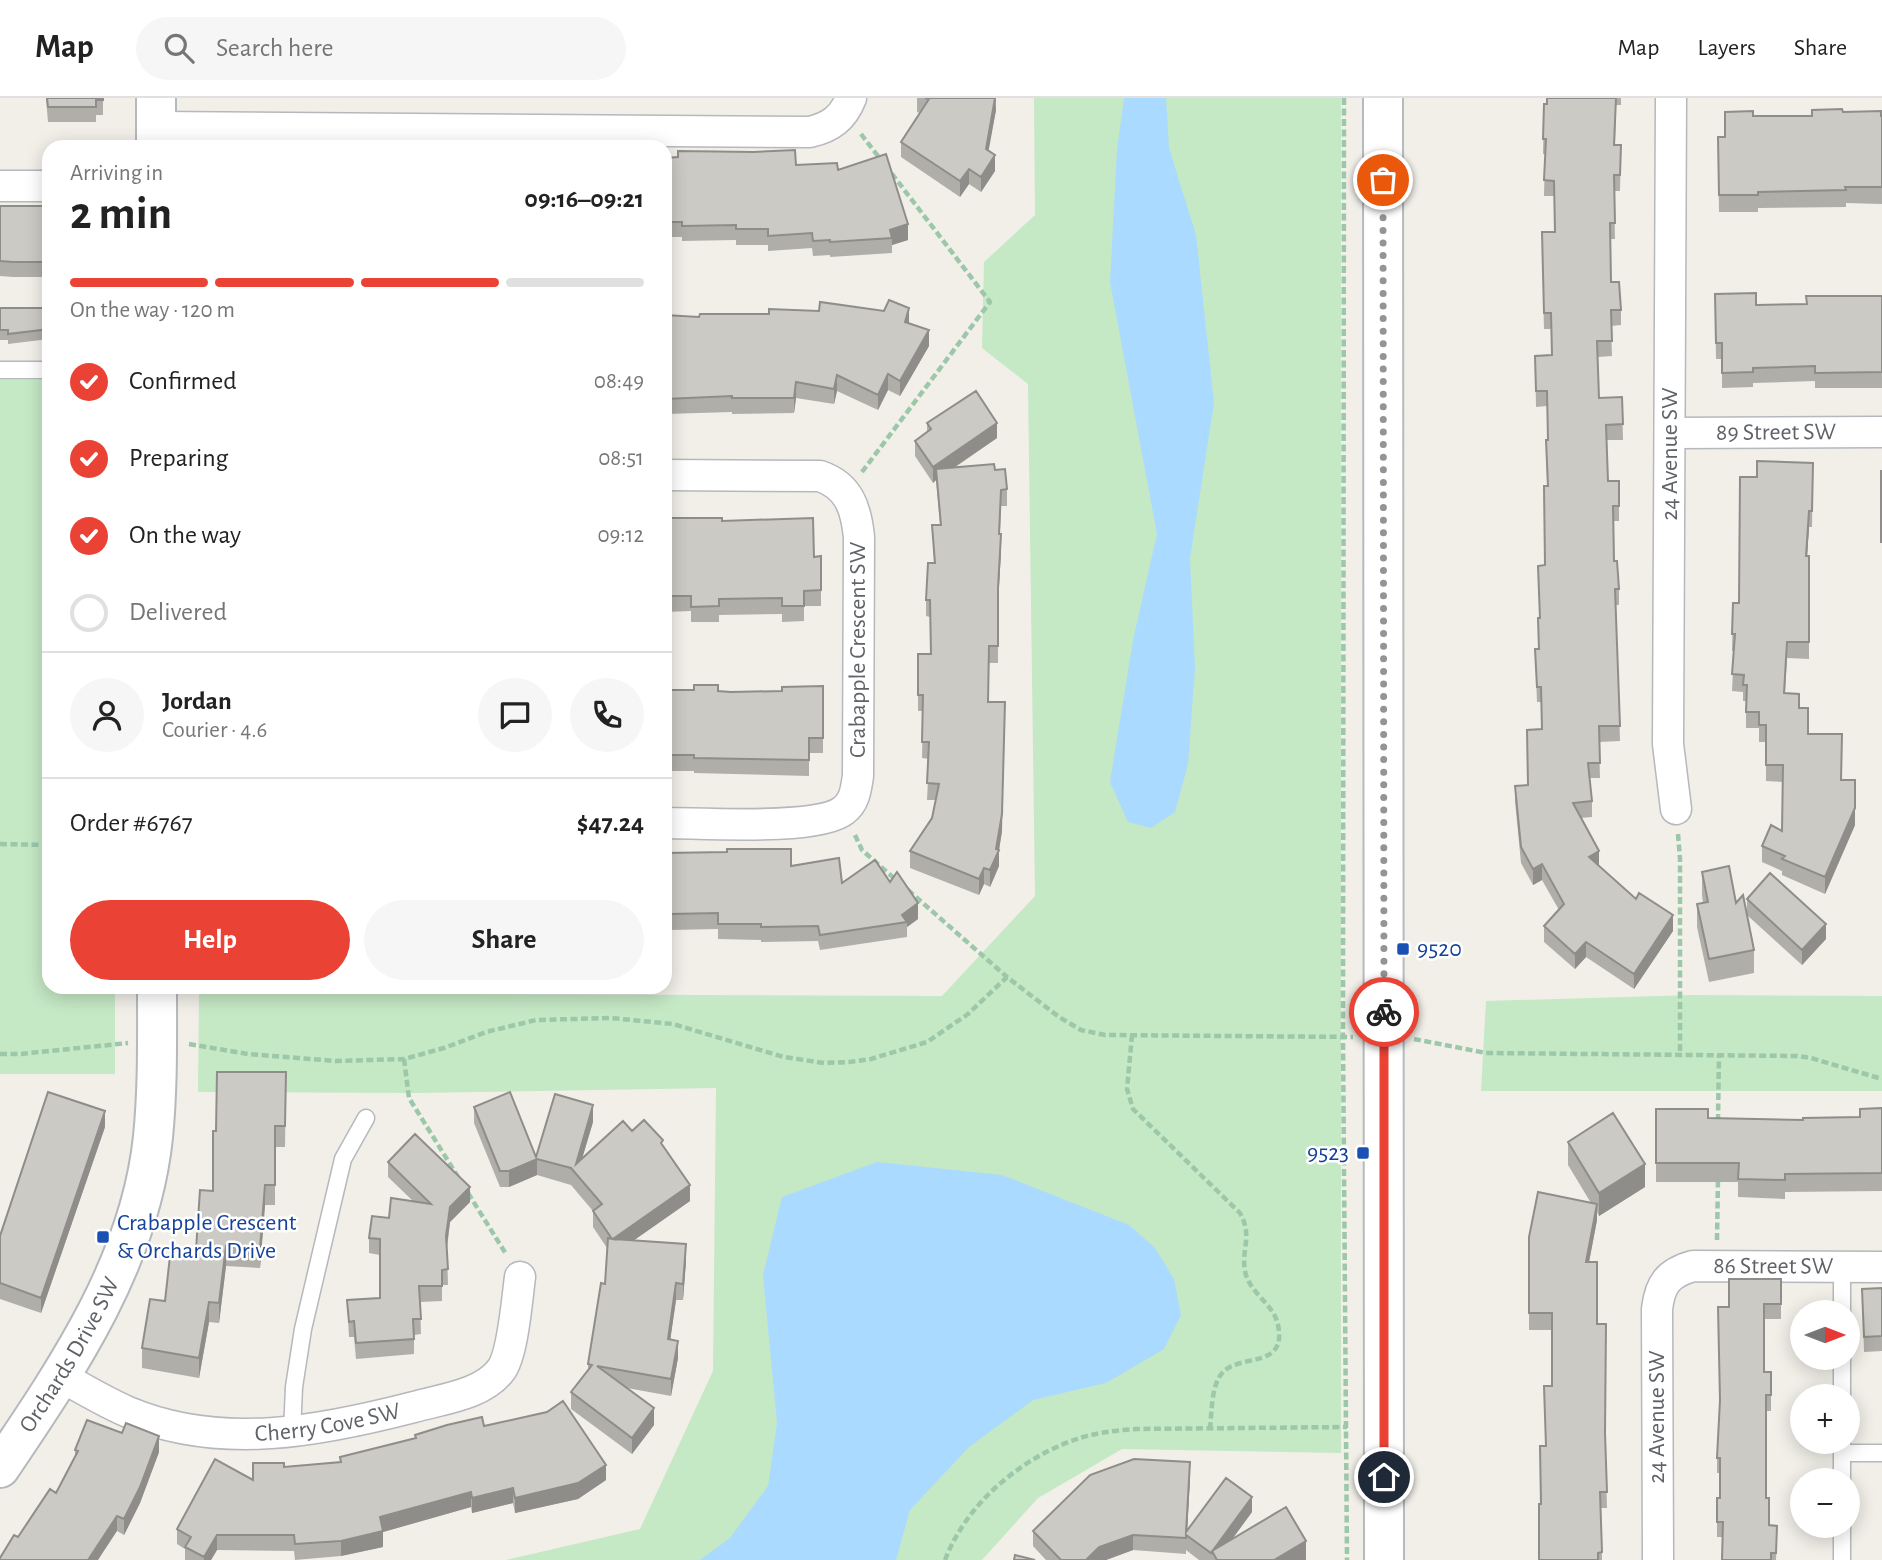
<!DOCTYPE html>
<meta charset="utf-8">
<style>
:root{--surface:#fff;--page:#f6f6f6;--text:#222;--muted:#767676;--line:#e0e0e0;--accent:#ea4335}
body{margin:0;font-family:"Alegreya Sans",sans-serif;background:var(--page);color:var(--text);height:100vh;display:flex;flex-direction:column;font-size:26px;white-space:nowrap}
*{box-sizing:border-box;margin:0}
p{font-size:23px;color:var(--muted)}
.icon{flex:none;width:38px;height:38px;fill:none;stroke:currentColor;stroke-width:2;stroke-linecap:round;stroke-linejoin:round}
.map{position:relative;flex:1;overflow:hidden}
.drawer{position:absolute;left:42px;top:42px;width:630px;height:854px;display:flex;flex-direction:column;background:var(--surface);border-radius:21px;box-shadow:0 4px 18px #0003}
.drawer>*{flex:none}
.needle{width:46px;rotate:90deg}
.controls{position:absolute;left:1790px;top:1202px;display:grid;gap:14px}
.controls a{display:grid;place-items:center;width:70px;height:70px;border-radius:50%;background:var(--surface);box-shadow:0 4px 18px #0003;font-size:35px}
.pin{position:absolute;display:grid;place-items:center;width:60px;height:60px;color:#fff;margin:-30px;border:4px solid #fff;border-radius:50%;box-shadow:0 2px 7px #0007}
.courier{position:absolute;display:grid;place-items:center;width:70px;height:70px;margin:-35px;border:5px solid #ea4335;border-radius:50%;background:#fff;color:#222;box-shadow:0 2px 9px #0007}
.summary em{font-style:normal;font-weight:700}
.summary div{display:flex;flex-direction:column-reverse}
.summary{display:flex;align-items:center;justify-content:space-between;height:119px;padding:0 28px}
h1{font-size:46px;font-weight:700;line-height:52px}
.bar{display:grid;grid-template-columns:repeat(4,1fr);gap:10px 7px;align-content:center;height:84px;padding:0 28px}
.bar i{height:9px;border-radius:5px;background:var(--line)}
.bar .active{background:var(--accent)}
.bar p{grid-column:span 4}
.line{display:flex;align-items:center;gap:18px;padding:0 28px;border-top:2px solid var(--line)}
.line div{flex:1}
.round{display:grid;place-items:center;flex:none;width:74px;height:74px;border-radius:37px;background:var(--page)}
ol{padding:0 28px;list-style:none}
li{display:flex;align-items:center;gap:21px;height:77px}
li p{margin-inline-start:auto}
li .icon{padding:7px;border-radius:50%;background:var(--accent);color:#fff;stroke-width:4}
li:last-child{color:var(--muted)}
li i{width:38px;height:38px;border:4px solid var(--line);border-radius:50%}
.cta{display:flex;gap:14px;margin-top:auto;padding:14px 28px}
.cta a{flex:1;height:80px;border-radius:42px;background:var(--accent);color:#fff;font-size:28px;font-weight:700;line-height:80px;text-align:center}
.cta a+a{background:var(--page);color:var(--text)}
header{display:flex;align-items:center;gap:42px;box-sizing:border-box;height:98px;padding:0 35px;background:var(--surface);border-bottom:2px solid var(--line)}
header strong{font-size:33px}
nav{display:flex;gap:38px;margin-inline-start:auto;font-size:24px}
.search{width:490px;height:63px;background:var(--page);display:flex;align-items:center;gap:18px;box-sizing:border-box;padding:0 24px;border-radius:38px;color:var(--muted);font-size:26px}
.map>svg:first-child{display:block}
</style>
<header>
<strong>Map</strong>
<div class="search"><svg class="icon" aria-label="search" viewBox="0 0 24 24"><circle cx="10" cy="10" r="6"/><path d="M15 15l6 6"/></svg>Search here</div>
<nav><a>Map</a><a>Layers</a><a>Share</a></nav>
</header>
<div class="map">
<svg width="1882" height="1462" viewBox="0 0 1882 1462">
<rect width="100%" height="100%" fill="#f1efe8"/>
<path fill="#c5e8c5" d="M1034 0H1341V1355L1122 1351 1038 1400 982 1462H506L640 1431 713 1273 716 990 416 995 198 994 199 895 942 898 1035 798 1028 286 982 250 984 164 1035 117Z
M0 282H49V889H121V896H115V976H0Z
M1692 897 1882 898V993H1481L1486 903Z"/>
<path fill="#aadaff" d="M1124 0H1166L1169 50 1196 137 1214 305 1190 460 1195 570 1188 666 1175 714 1151 730 1128 724 1110 684 1133 542 1157 436 1110 184 1117 52Z
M877 1064 1002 1077 1129 1127 1155 1150 1174 1181 1181 1217 1164 1251 1106 1285 1033 1302 969 1349 910 1412 896 1462H700L730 1440 768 1388 777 1325 763 1177 782 1099Z"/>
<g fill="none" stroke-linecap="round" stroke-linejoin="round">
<g stroke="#b5b8bc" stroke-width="19">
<path id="service" d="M0 272H49
M1842 1169V1214
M1842 1260V1298
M292 1335 294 1289 303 1231 343 1061 366 1020
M1842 1346V1382
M1842 1355H1882
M1842 1428V1462"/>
</g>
<g stroke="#b5b8bc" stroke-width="33">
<g id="minor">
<path d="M1671 0 1668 646 1676 711"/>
<path d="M156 29 810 34C831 29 843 20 851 0"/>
<path d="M0 88H49"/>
<path id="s1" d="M1671 335 1882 334"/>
<path d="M665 377 820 378C849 388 856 410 859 439L858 678C856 690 855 704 844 712 819 733 702 725 665 725"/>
<path id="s2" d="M62 1279C83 1291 105 1304 128 1314 221 1353 321 1333 414 1309 442 1301 482 1297 501 1272 513 1256 517 1201 520 1179"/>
<path id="s3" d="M1658 1462 1657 1211C1660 1186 1668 1175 1693 1168L1882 1169"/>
</g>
</g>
<g stroke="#b5b8bc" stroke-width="42">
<g id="tertiary">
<path d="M156 0V49"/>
<path id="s4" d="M0 1370C68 1269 140 1164 153 1039 158 989 157 939 157 889"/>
</g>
</g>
<g stroke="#b6babf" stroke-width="42">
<path id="secondary" d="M1383 0 1384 1462"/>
</g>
<path stroke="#9cc7a9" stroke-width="4.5" stroke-dasharray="7 3.5" stroke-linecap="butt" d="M1344 0 1343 939 1347 1462
M861 36 881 62
M862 374 990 204 889 72
M1678 736 1680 761V956
M855 737 862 752 896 782
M0 746 49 747
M908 792 1007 879
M1132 937 1127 991 1133 1011 1240 1115C1253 1138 1241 1151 1245 1173 1249 1195 1274 1206 1278 1227 1287 1270 1243 1256 1224 1273 1211 1285 1212 1313 1210 1330
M1414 941 1486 955 1797 958 1811 960 1882 981
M189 946 248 956 336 963 404 961 444 950 486 934 536 922 611 920 673 926 784 959 824 965 849 964 871 961 927 944 968 916 1007 879 1059 919 1081 932 1105 937 1353 939
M0 956H20L128 945
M404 961 409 1000 458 1079
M1718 1023 1719 957
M468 1095 506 1156
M1717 1142 1718 1081
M945 1462C967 1404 1024 1357 1083 1339 1101 1334 1119 1332 1137 1331L1347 1329"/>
<use href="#service" stroke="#fff" stroke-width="16"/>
<use href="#minor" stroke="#fff" stroke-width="30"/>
<use href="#tertiary" stroke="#fff" stroke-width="38"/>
<use href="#secondary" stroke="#fff" stroke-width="38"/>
</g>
<path fill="#afaea9" d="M46 0H103V17H96V24H48Z
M917 0H996V12L988 53 995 73 981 94 969 86 960 99 901 59V44L920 15 917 14Z
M1547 0H1621V7H1616L1615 47H1621L1620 93H1614L1615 141H1611V184L1621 212V227L1611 228 1612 258 1598 259 1599 300 1622 299 1623 342H1606L1608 383H1619V423H1613L1614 463 1619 491V507H1616L1620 643 1599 644 1600 680H1590L1592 703V719L1581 720 1599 768 1673 833 1634 891 1586 859 1575 871 1544 844V828L1559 812 1542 782 1533 787 1521 765 1515 703V688L1528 687 1542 631 1541 604H1537L1535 551H1538V520H1540L1538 468 1545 467 1547 388 1546 342H1548L1547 308 1536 309 1535 258 1551 257V231H1544L1542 150 1555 134 1554 98H1544L1545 56H1543L1544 6H1547Z
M1843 14 1882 18V106L1846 105V109L1758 110V114H1719L1718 39H1725L1753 18H1812Z
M665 60 796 67 838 72 908 142 892 147V155L830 159V157L813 158 812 150 768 153V147H736V142L682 143V139H665Z
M0 108H49V179H13L0 178Z
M1715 196 1756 207 1806 206 1882 198V290H1815V283L1753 285V289L1722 290V261H1716Z
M0 210H49V248V241L8 246V242H0Z
M819 213 909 225 929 248 900 298 888 292 878 312 837 293 834 306 796 300 794 315 732 316V314L665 316V217L699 219 769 216Z
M927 325 997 340 954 370 995 372 1007 391V408H1001L1000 436 1001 452 998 504V565H989V604L1002 733 999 752V768L990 789 984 786 979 797 910 770V753L932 720 936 702H927L929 661 922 660 923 613H918V556H930V519L926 518V502L934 465 932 427H940L936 382 933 385 915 358V343L927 334Z
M1813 365 1812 429H1809L1807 458H1809V561L1787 560 1785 595 1799 610 1808 636 1841 682 1855 727 1825 796 1782 777V773L1762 764V748L1782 733 1783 684 1766 683V644H1759V630H1746V603H1743V594L1732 593 1734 553H1732L1733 505H1739L1757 379Z
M665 420 722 423 814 459 821 458V508H804V523L782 524V516L719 517V524H691V513L665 514Z
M823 588V655H809V678L694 675V673H665V592L731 594 782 593Z
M665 755 791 768 842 785 890 784 918 821 907 829V839L820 852 818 843 761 844V842L718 841V831L670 832V841H665Z
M1702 774 1747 814V801L1826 841 1802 867 1747 817 1754 852V875L1709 884 1697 829V806L1703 805 1702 797Z
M286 974 285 1049H275V1107H265L260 1170 226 1168 219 1225 209 1224 199 1280 142 1270V1250L165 1203 196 1152 213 1093 216 1033Z
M474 1009 536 1059 593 1024 582 1060 632 1033 663 1049 690 1103 634 1142 686 1163 683 1202H676L670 1242 678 1260 671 1298 627 1290 654 1327 632 1356 571 1311V1294L588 1272V1266L605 1186 607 1150 593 1129V1113L571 1087 537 1077 509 1089H500L474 1025Z
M1882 1010V1093L1785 1094V1101L1738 1099V1084H1656V1011L1708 1020 1803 1022 1860 1019Z
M105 1029 41 1215 0 1201V1138Z
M1568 1044 1645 1089 1599 1118 1597 1114V1122L1589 1164 1597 1226 1605 1339 1607 1410H1601L1602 1462H1539L1541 1406 1545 1348 1552 1288V1232H1529V1139L1591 1105 1568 1067Z
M388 1064 470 1104 450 1124 447 1151 448 1187H442V1203L420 1204 421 1236 414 1237V1256L356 1261 354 1239H349L347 1202 380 1200V1157L369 1155V1140L389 1120 413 1103 388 1079Z
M1781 1181V1221H1764V1274H1771V1313H1766V1400L1769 1427 1777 1443 1776 1462H1722L1723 1439H1717V1400H1720V1375H1717V1360L1729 1209Z
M1882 1190V1253L1864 1254 1862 1191Z
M484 1328 606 1382 578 1401 515 1415 513 1405 472 1415 471 1409 383 1434V1449L341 1458 295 1462 294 1453 217 1452 211 1462H185V1451L177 1446V1431L284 1369 340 1364V1359L415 1340V1337Z
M75 1352 159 1354 140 1405 124 1437 117 1433 18 1439 56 1395 75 1358Z
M1190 1379 1187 1433 1252 1414 1232 1441 1306 1462H1199L1186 1452V1456L1133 1452 1106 1462H1046L1033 1448V1433Z"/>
<path fill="#8f8d8a" d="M995 0 996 12 986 67V51Z
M995 57V73L981 94V79Z
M969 71V86L960 99V83Z
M908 126V142L892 147V140L890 132Z
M909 210V226L905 224Z
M929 232V248L900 298V283Z
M888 276V292L878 312V297Z
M837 277V293L834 306V291Z
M796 284V300L794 315V300Z
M997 325V340L937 381 936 371V382L933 385V369Z
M1809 413V429L1806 475V458Z
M1001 436V452L998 507V490Z
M1005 604 1002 733 999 752V768L990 789V772Z
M1855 710V727L1825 796V779Z
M1599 753V768L1589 759Z
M1542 766V782L1533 787V771Z
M984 770V786L979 797V781Z
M918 805V821L907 829V824L902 817Z
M1673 817V833L1634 891V876Z
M1826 826V841L1802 867V852Z
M1586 844V859L1575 871V856Z
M593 1007V1024L577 1078 576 1066Z
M105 1013V1029L41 1215V1200Z
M537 1061V1077L509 1089V1073Z
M1645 1066V1089L1599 1118V1095Z
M265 1087V1107L260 1170V1150Z
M690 1087V1103L613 1157V1141Z
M470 1089V1104L450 1124 446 1154V1138L450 1109Z
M1597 1106V1122L1586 1180V1164Z
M686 1146V1163L683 1202V1186Z
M226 1148V1168L219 1225V1205Z
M676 1185V1202L668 1258V1241Z
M209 1204V1224L199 1280V1260Z
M678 1243V1260L671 1298V1281Z
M654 1310V1327L632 1356V1340Z
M159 1338V1354L140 1405 124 1437V1421Z
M1190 1364V1379L1187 1437H1186Z
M606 1367V1382L578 1401 515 1415V1400Z
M513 1390V1405L472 1415V1400Z
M471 1394V1409L383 1434V1449L341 1458V1443L380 1419Z
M1252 1399V1414L1217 1462 1212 1453Z
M117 1418V1433L98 1462H88Z
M217 1437V1452L211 1462H204V1459Z
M1133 1437V1452L1106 1462H1086L1099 1449Z
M1306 1443V1462H1274Z"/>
<path fill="#cccac5" stroke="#8f8d8a" stroke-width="2" d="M47 0H103V2H96V9H48Z
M925 0H995L986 51 995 57 981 79 969 71 960 83 901 44 929 1Z
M1547 0H1616L1614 47H1621L1620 77H1614L1615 125H1610L1611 184H1619L1621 212H1611L1612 243H1597L1599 300 1622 299 1623 326 1606 327 1608 383H1619V408H1613L1614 463H1617L1619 491H1615L1620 628H1599L1600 665H1588L1592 703 1573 705 1599 753 1589 759 1636 801 1639 795 1673 817 1634 876 1586 844 1575 856 1544 828 1564 806 1542 766 1533 771 1521 749 1515 688 1528 687 1527 632 1542 631 1541 589H1537L1535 551H1539L1538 520H1540L1538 468 1545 467 1544 388H1548L1546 342H1548L1547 293H1536L1535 258 1552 257 1551 215H1544L1542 134H1555L1554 83 1544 82 1546 41H1543L1544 6H1547Z
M1842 11 1843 14 1881 13V18H1882V89H1845L1846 92 1758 94V97H1719L1718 39H1725V14L1753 13V18H1812V12Z
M795 52 796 67 837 65 838 72 886 56 908 126 890 132 892 140 830 144V142L813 143 812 135 768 138V131H736V127L682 128V124H665V60L678 59V53L754 54Z
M0 108H49V164H13L0 163Z
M1756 195V207L1807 206 1806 198H1882V274L1815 275V268L1753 270V274L1722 275V245H1716L1715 196Z
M889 202 909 210 905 224 929 232 900 283 888 276 878 297 837 277 834 291 796 284 794 300H732V298L665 301V217L699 219 700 216H769V211L819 213 820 204 884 213Z
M0 210H49V231L8 236V232H0Z
M976 293 997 325 933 369 915 343 931 331 927 325Z
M1757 363 1813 365 1812 413H1809L1806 458H1809V544H1787L1784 595 1799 596V610H1808V636H1842L1841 682H1855V710L1825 779 1782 761 1785 758 1762 748 1771 727 1782 733 1783 667H1766V627H1759V614H1746L1747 587H1743L1744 577 1732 576 1735 536H1732L1733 505H1739L1740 379H1757Z
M994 366 995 372 1005 371 1007 391 1001 392 999 436H1001L998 490V548H989L988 604H1005L1002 716 996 751 999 752 990 772 984 770 979 781 910 753 932 720 939 686 927 685 929 644H922L923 597H918V556H931L930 502H926L928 465H935L932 427H941L936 371Z
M1881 373H1882V444H1881Z
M665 420H722V423L813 420 814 459 821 458V492L804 493V508H782V500L719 501V508L691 509V498H665Z
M694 587H718V593L731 594 782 593V589L823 588V640H809V662L694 660V657H665V592H694Z
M727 751H791V768L839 760 842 785 875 762 890 784 897 774 918 805 902 817 907 824 820 837 818 828 761 829V826H718V815L670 816V826H665V755L727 754Z
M1729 768 1736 805 1743 797 1754 852 1709 861 1697 806 1708 804 1702 774Z
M1770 775 1826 826 1802 852 1747 801Z
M217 974H286L285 1028H275V1087H265L260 1150 226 1148 219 1205 209 1204 199 1260 142 1250 150 1201 165 1203 171 1149 196 1152 200 1092 213 1093V1033H216Z
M48 994 105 1013 41 1200 0 1185V1138Z
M510 994 536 1059 555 996 593 1007 576 1066 623 1023 632 1033 644 1022 663 1042 661 1045 690 1087 613 1141 686 1146 683 1186 676 1185 668 1241 678 1243 671 1281 597 1268 654 1310 632 1340 571 1294 592 1267 588 1266 601 1185 605 1186 608 1140 612 1141 593 1113 602 1106 571 1070 537 1061 509 1073H500L474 1009Z
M1882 1010V1075L1785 1076V1082L1738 1081 1739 1065H1656V1011H1708V1020L1803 1022V1020L1860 1019V1011Z
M1613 1015 1645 1066 1599 1095 1568 1044Z
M415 1036 470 1089 450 1109 446 1138 448 1171 442 1172V1188H419L421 1221H413L414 1241 356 1245 354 1223 349 1224 347 1202 380 1200V1141L369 1140 372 1118 389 1120 391 1100 431 1106 388 1064Z
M1538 1094 1597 1106 1586 1164H1597V1226H1606L1605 1335 1607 1394H1600L1602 1454 1598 1455V1462H1539V1406H1541L1540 1348H1546L1544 1288H1552V1215H1529V1139Z
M1729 1181H1781V1206H1764V1274H1771V1297H1766V1400H1769V1427L1777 1428 1776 1455H1771V1462H1722L1723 1424H1717V1400H1720V1360H1717L1720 1302 1718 1209H1729Z
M1882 1190V1238L1864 1239 1862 1191Z
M563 1303 606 1367 578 1385 515 1400 513 1390 472 1400 471 1394 380 1419 383 1433 341 1443 295 1446 294 1437H217L204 1459 185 1449 191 1439 177 1431 215 1361 253 1382V1365H284V1369L341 1364 340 1359 416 1340 415 1337 447 1327 482 1319 484 1328 547 1314Z
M87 1322 122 1335 126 1325 159 1338 140 1389 124 1421 117 1418 88 1462H0V1460L14 1437 18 1439 50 1391 56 1395 78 1353 75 1352Z
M1134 1361 1190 1364 1186 1434 1226 1380 1252 1399 1211 1455 1186 1437V1440L1133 1437 1099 1449 1086 1462H1061L1033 1433 1090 1377Z
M1286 1409 1306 1443 1274 1462H1217L1212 1453Z
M1015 1457 1035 1462H1014Z"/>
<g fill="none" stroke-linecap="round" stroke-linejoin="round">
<path stroke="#929495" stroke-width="7" stroke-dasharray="0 12.6" d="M1383 82 1384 914"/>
<path stroke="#ea4335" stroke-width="9" d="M1384 914V1379"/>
</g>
<g fill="#1a4fb4" stroke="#fff" stroke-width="2.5">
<rect x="1396" y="844" width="14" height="14" rx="3.5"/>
<rect x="1356" y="1048" width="14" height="14" rx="3.5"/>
<rect x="96" y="1132" width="14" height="14" rx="3.5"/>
</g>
<g text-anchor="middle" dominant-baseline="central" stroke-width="5" stroke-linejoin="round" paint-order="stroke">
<g font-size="24" fill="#5f6368" stroke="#fff">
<text stroke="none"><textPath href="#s1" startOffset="105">89 Street SW</textPath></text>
<text transform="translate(1670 356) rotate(-90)">24 Avenue SW</text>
<text transform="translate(858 552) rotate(-90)">Crabapple Crescent SW</text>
<text stroke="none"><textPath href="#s3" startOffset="392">86 Street SW</textPath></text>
<text stroke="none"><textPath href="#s4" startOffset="133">Orchards Drive SW</textPath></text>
<text transform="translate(1657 1319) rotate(-90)">24 Avenue SW</text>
<text stroke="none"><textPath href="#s2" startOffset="278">Cherry Cove SW</textPath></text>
</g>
<g font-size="24" fill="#164399" stroke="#fff" text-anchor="start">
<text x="1417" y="851">9520</text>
<text x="1349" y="1055" text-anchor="end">9523</text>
<text x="117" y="1125">Crabapple Crescent<tspan x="117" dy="28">&amp; Orchards Drive</tspan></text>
</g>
</g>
</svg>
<div class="controls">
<a><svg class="needle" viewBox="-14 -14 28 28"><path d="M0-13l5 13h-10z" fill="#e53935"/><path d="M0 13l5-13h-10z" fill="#767676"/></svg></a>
<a>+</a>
<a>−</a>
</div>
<div class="pin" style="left:1383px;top:82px;background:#ea580c"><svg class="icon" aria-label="bag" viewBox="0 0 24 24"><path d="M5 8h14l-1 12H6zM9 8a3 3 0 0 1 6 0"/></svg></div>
<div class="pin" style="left:1384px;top:1379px;background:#1f2937"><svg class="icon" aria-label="home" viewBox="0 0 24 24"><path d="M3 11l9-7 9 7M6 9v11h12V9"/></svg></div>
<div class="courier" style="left:1384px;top:914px"><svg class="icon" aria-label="bike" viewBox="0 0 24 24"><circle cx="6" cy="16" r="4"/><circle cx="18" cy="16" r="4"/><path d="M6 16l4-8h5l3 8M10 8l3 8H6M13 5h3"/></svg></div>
<section class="drawer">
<div class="summary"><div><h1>2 min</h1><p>Arriving in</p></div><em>09:16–09:21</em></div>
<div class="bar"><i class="active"></i><i class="active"></i><i class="active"></i><i></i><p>On the way · 120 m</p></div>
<ol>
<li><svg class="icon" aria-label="check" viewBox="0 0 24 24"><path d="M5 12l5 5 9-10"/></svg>Confirmed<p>08:49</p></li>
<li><svg class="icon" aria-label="check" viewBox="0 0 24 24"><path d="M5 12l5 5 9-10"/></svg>Preparing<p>08:51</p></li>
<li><svg class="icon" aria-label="check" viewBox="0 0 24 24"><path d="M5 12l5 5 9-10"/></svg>On the way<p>09:12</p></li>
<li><i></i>Delivered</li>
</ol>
<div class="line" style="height:126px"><a class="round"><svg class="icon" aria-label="person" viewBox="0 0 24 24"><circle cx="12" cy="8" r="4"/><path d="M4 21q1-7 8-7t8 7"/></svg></a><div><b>Jordan</b><p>Courier · 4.6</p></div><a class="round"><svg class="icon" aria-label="chat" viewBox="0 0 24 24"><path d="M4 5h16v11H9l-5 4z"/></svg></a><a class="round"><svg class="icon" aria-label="phone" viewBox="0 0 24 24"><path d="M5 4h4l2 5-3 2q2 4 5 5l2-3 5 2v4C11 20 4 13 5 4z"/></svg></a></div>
<div class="line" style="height:91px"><div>Order #6767</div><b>$47.24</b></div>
<div class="cta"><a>Help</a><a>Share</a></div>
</section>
</div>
